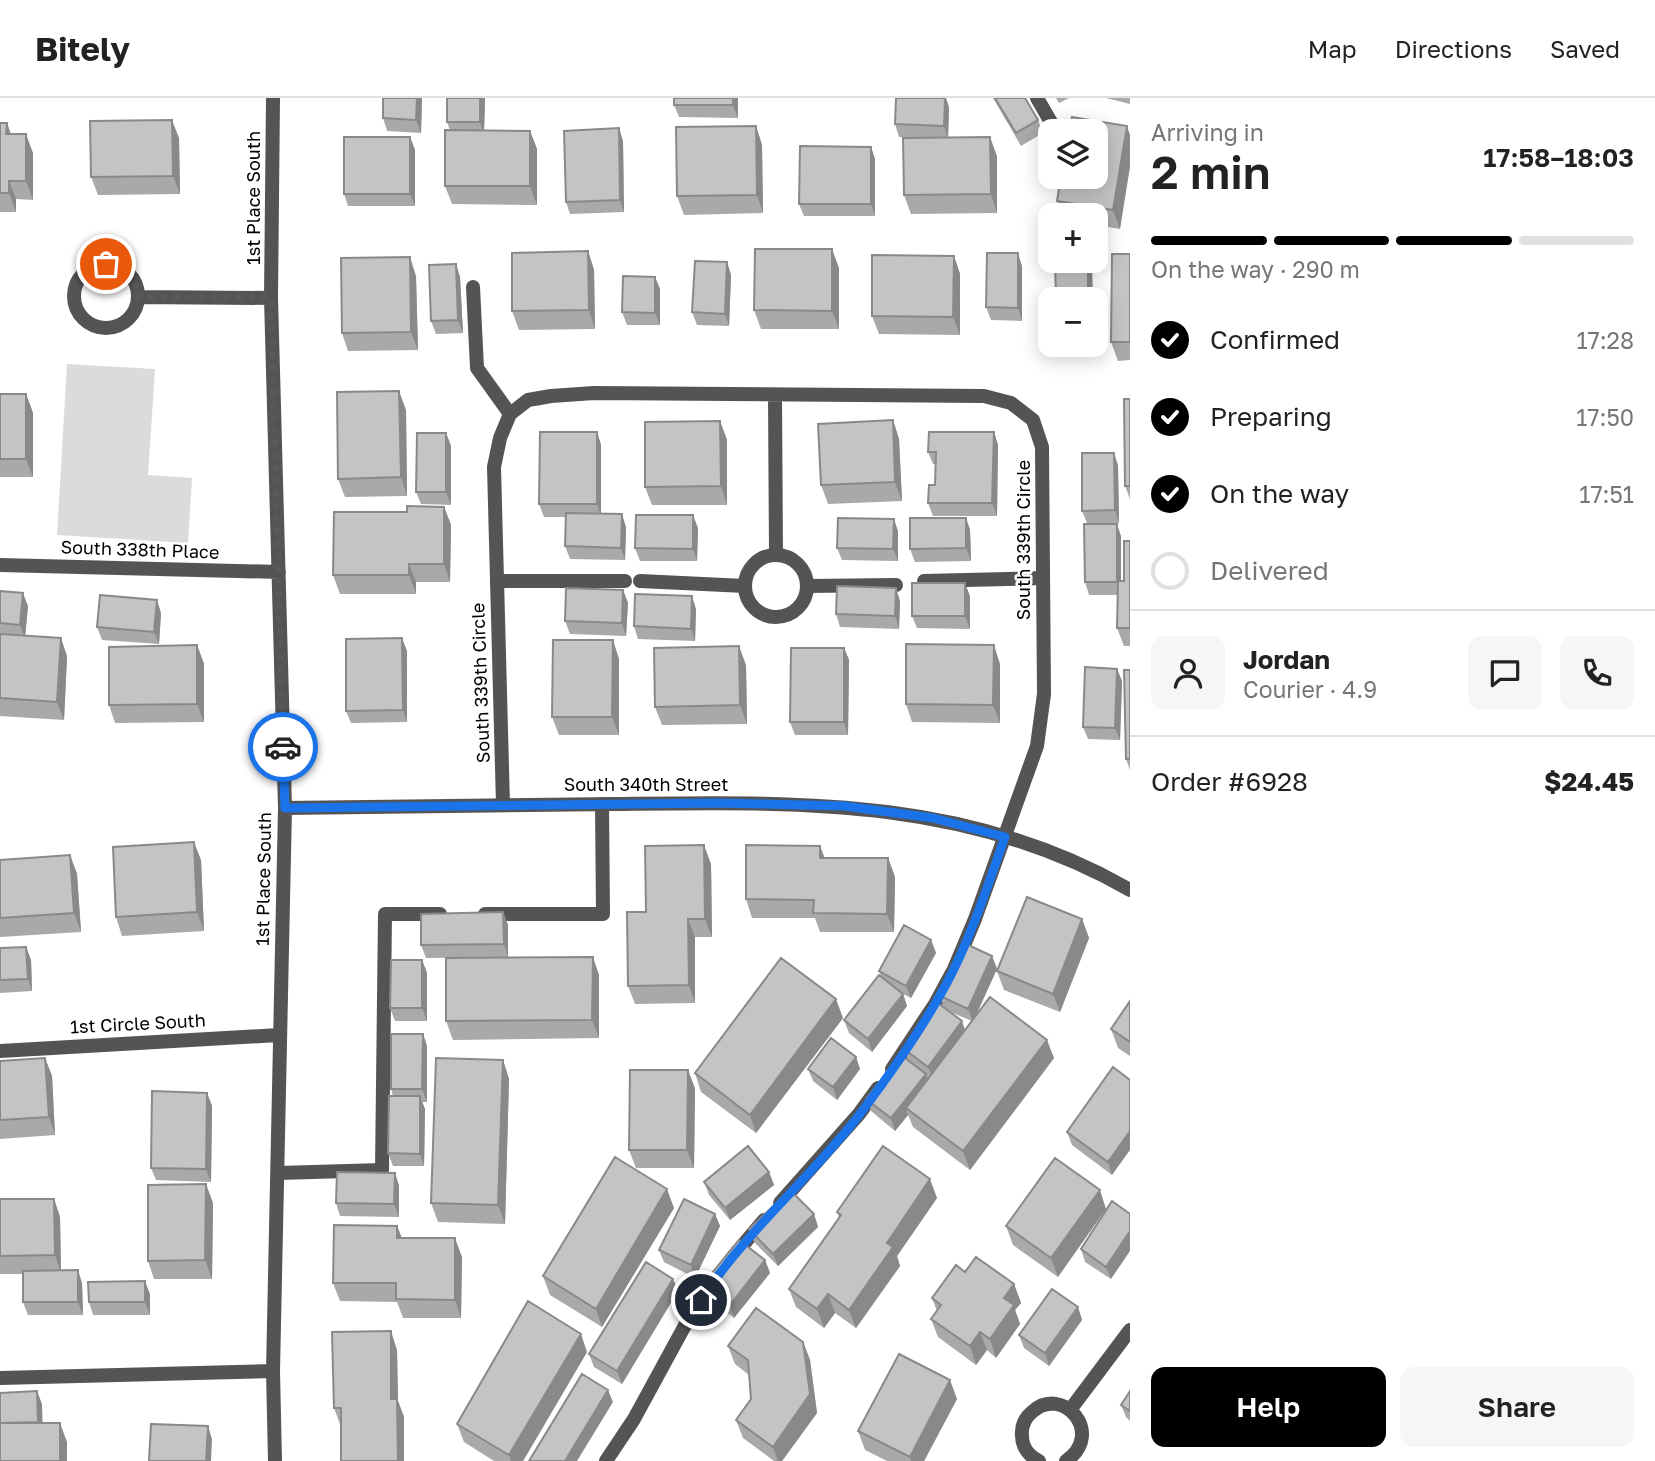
<!DOCTYPE html>
<meta charset="utf-8">
<style>
:root{--surface:#fff;--page:#f6f6f6;--text:#222;--muted:#767676;--line:#e0e0e0;--accent:#000}
body{margin:0;font-family:"Golos Text",sans-serif;background:var(--page);color:var(--text);height:100vh;display:flex;flex-direction:column;font-size:26px;white-space:nowrap}
*{box-sizing:border-box;margin:0}
p{font-size:23px;color:var(--muted)}
.icon{flex:none;width:38px;height:38px;fill:none;stroke:currentColor;stroke-width:2;stroke-linecap:round;stroke-linejoin:round}
.map{position:relative;flex:1;overflow:hidden}
.side{display:flex;flex-direction:column;background:var(--surface);width:525px}
.side>*{flex:none}
.tools{position:absolute;left:1038px;top:21px;display:grid;gap:14px}
.tools a{display:grid;place-items:center;width:70px;height:70px;border-radius:14px;background:var(--surface);box-shadow:0 4px 18px #0003;font-size:35px}
.pin{position:absolute;display:grid;place-items:center;width:60px;height:60px;color:#fff;margin:-30px;border:4px solid #fff;border-radius:50%;box-shadow:0 2px 7px #0007}
.courier{position:absolute;display:grid;place-items:center;width:70px;height:70px;margin:-35px;border:5px solid #1a73e8;border-radius:50%;background:#fff;color:#222;box-shadow:0 2px 9px #0007}
.headline em{font-style:normal;font-weight:600}
.headline div{display:flex;flex-direction:column-reverse}
.headline{display:flex;align-items:center;justify-content:space-between;height:119px;padding:0 21px}
h1{font-size:46px;font-weight:600;line-height:52px}
.bar{display:grid;grid-template-columns:repeat(4,1fr);gap:10px 7px;align-content:center;height:84px;padding:0 21px}
.bar i{height:9px;border-radius:5px;background:var(--line)}
.bar .on{background:var(--accent)}
.bar p{grid-column:span 4}
.line{display:flex;align-items:center;gap:18px;padding:0 21px;border-top:2px solid var(--line)}
.line div{flex:1}
.round{display:grid;place-items:center;flex:none;width:74px;height:74px;border-radius:14px;background:var(--page)}
ol{padding:0 21px;list-style:none}
li{display:flex;align-items:center;gap:21px;height:77px}
li p{margin-inline-start:auto}
li .icon{padding:7px;border-radius:50%;background:var(--accent);color:#fff;stroke-width:4}
li:last-child{color:var(--muted)}
li i{width:38px;height:38px;border:4px solid var(--line);border-radius:50%}
.action{display:flex;gap:14px;margin-top:auto;padding:14px 21px}
.action a{flex:1;height:80px;border-radius:14px;background:var(--accent);color:#fff;font-size:28px;font-weight:600;line-height:80px;text-align:center}
.action a+a{background:var(--page);color:var(--text)}
header{display:flex;align-items:center;gap:42px;box-sizing:border-box;height:98px;padding:0 35px;background:var(--surface);border-bottom:2px solid var(--line)}
header strong{font-size:33px}
nav{display:flex;gap:38px;margin-inline-start:auto;font-size:24px}
main{display:flex;flex:1;min-height:0}
.map>svg:first-child{display:block}
</style>
<header>
<strong>Bitely</strong>
<nav><a>Map</a><a>Directions</a><a>Saved</a></nav>
</header>
<main>
<div class="map">
<svg width="1130" height="1363" viewBox="0 0 1130 1363">
<rect width="100%" height="100%" fill="#fff"/>
<path fill="#dbdbdb" d="M67 266 155 271 148 377 192 380 188 445 57 437Z"/>
<g fill="none" stroke-linecap="round" stroke-linejoin="round">
<path stroke="#545454" stroke-width="14" d="M1037 0 1052 26
M473 189 477 270 510 316
M497 483H625
M640 483 745 488
M924 483 1043 480
M808 488 896 487
M485 816H603L602 706
M278 1075 382 1072 385 816H440"/>
<path stroke="#545454" stroke-width="14" d="M273 0 271 200 285 710 273 1273 275 1363
M74 198a32 32 0 1 1 64 0a32 32 0 1 1-64 0Z
M138 199 271 200
M775 298 776 457
M745 488a31 31 0 1 1 62 0a31 31 0 1 1-62 0Z
M0 467 279 474
M503 707 494 369 500 340 510 316 528 302 551 298 594 295 984 298 1011 305 1033 322 1042 349 1044 596 1037 648 975 821 954 871 935 906 892 971
M285 710C394 708 504 707 614 706 795 704 967 698 1130 792
M0 953 279 937
M780 1105 859 1016 878 990
M732 1160 764 1122
M0 1280 273 1273
M1070 1312 1130 1232
M606 1363 634 1321 689 1220 717 1179
M1039 1363C1029 1358 1022 1349 1022 1338 1021 1328 1025 1320 1032 1314 1062 1286 1106 1335 1066 1363"/>
</g>
<path fill="#a9a9a9" fill-rule="evenodd" d="M422 0 421 35 387 33 383 20Z
M447 0H485L484 33H530L537 51V107L452 106 445 88 450 32 447 24Z
M738 0V20L679 19 674 7Z
M993 0H1025L1038 22 1043 35 1021 48Z
M1056 0H1069L1059 5Z
M1106 0H1130V6Z
M949 9 948 39 997 58V115L911 116 904 97 918 40 899 39 895 26Z
M0 25H7L11 36 33 55V102L16 101V114H0Z
M756 28 762 47 763 115 684 117 677 98Z
M1127 28 1120 131 1096 127V117H1063L1057 103Z
M410 39 415 52V108H348L344 96Z
M179 40 180 96 98 97 91 79Z
M623 43 624 114 570 116 566 104Z
M871 49 875 61V118H804L799 106Z
M588 153 594 172 595 231 519 232 512 213Z
M1130 156V262L1118 263 1111 244Z
M954 158 960 176V237L879 236 872 218Z
M727 164 731 177 729 228 697 227 692 214Z
M1022 168V223L991 222 986 209Z
M839 170V231H761L754 212Z
M416 178 418 252 348 253 342 235Z
M460 179 463 235 436 236 431 223Z
M655 179 660 191V227H627L622 214Z
M0 296H26L33 315V379H0Z
M1130 301V401L1125 388Z
M406 312 407 398 345 399 338 381Z
M893 322 899 341 902 403 828 406 821 387Z
M720 323 727 342V407H652L645 389Z
M597 334 601 347V416L626 429 625 462 570 461 565 448 566 419H544L539 406Z
M994 334 998 347 997 418H933L928 405 935 387V366H933L928 354Z
M446 335 451 348V407L421 406 416 394Z
M1118 367 1119 425H1087L1082 413Z
M444 409 451 427 450 484H416V496H340L333 477 407 414Z
M966 420 970 432 971 463 915 464 910 451Z
M698 430 697 463H640L635 450Z
M898 433V463L842 462 837 450Z
M1121 438V483H1124L1130 443V548H1124L1117 530 1118 497H1089L1085 484Z
M623 492 628 505 626 538 570 536 565 523Z
M0 493 28 508 25 538 67 558 64 622 0 618Z
M970 498V531L917 530 912 518Z
M900 503 899 531 840 529 836 516Z
M696 511 695 543 638 541 634 528Z
M161 515 159 546 102 542 97 529Z
M197 547 204 566V624L115 625 109 607Z
M844 550 849 562 848 637H795L790 624Z
M407 553V624L351 625 346 613Z
M619 561V637H559L552 619Z
M1000 566V625L912 624 906 606Z
M746 567 747 626 662 627 655 609Z
M1117 571 1122 583 1120 642 1088 641 1083 629Z
M1130 572V672L1126 661Z
M820 748 824 760H888L895 779 894 834H820L815 820H752L746 801Z
M70 757 77 776 81 834 0 839V762Z
M201 762 204 833 122 838 116 819Z
M711 766 712 839H695V905L635 906 628 888 646 814Z
M503 814 508 827V859L426 860 421 847Z
M1082 821 1089 840 1060 914 1004 892 997 873Z
M931 842 936 855 911 900 903 896 907 908 872 954 849 935 844 922 881 878 879 873Z
M26 849 31 862 32 893 0 895V850Z
M992 858 997 871 974 921 1054 960 970 1072 913 1029 908 1017 895 1033 871 1013 866 1001 908 962 904 951 944 910 940 898ZM948 913 972 923 965 932Z
M422 862 427 875V923H395L390 910Z
M599 877V940L453 942 446 923Z
M1130 903V958L1118 950 1111 931Z
M843 920 756 1035 701 994 695 975Z
M423 936 427 948V1004H422L425 1011 424 1068H393L388 1055 393 998 391 991Z
M856 959 860 971 837 1002 813 983 808 971Z
M45 960 52 978 55 1037 0 1041V963Z
M503 962 509 981 505 1126 438 1124 431 1105Z
M1113 969 1112 1077 1072 1047 1067 1034Z
M695 990 694 1070H636L629 1052Z
M207 995 212 1008 211 1084 156 1082 151 1070Z
M1055 1060 1058 1179 1013 1147 1006 1128Z
M769 1074 774 1087 730 1122 709 1097 704 1084Z
M395 1075 399 1088V1119L340 1118 336 1105Z
M937 1100 897 1158 900 1168 856 1230 835 1215 824 1230 796 1209 789 1191 839 1120 837 1114Z
M0 1101H54L60 1119 61 1172 82 1185 83 1217H28L23 1204V1176H0Z
M1112 1103 1111 1181 1085 1164 1081 1151Z
M213 1105 212 1181H154L148 1163Z
M674 1110 602 1229 550 1197 543 1178Z
M715 1116 720 1128 695 1180 664 1164 659 1152Z
M814 1116 818 1129 778 1168 754 1144 749 1131Z
M397 1128 402 1140 462 1159 461 1220H403L397 1204 340 1203 333 1185Z
M765 1162 770 1175 734 1220 708 1199 703 1186Z
M965 1174 1014 1186 1021 1205 1015 1212 1020 1226 996 1260 987 1252 976 1267 938 1239 931 1221 937 1213 932 1200Z
M673 1181 678 1193 622 1286 594 1269 589 1256Z
M150 1196V1217H93L89 1204Z
M1078 1209 1082 1222 1049 1268 1024 1250 1019 1237Z
M803 1244 810 1262 817 1315 782 1363H774L743 1340 736 1322 751 1301 749 1277 735 1266 728 1248Z
M397 1252 398 1303 404 1319V1363H341V1329L334 1310Z
M587 1254 523 1363H494L464 1344 457 1326Z
M1130 1293V1323L1126 1319 1121 1307Z
M957 1301 924 1363H887L865 1352 858 1333Z"/>
<path fill="#898989" d="M417 0H422L421 35 416 22Z
M480 0H485L484 36 480 24Z
M733 0H738V20L733 7Z
M945 0H946L949 9 948 41 944 28Z
M172 22 179 40 180 96 173 78Z
M7 25 13 44 6 36Z
M756 28 762 47 763 115 757 97Z
M1127 28 1130 37V69L1120 131 1113 112Z
M619 30 623 43 624 114 620 102Z
M530 33 537 51V107L530 88Z
M26 36 33 55V102L26 83Z
M410 39 415 52V108L410 96Z
M990 39 997 58V115L991 96Z
M871 49 875 61V118L871 106Z
M9 83 16 101V114L9 95Z
M832 151 839 170V231L832 213Z
M588 153 594 172 595 231 589 212Z
M1018 155 1022 168V223L1018 210Z
M954 158 960 176V237L953 219Z
M410 159 416 178 418 252 411 234Z
M1088 163H1092L1093 201H1088Z
M727 164 731 177 729 228 725 216Z
M456 166 460 179 463 235 458 222Z
M655 179 660 191V227L655 215Z
M399 293 406 312 407 398 401 379Z
M26 296 33 315V379L26 361Z
M893 322 899 341 902 403 895 384Z
M720 323 727 342V407L721 388Z
M597 334 601 347V419L597 406Z
M994 334 998 347 997 418 992 405Z
M446 335 451 348V407L446 394Z
M1114 355 1118 367 1119 425 1115 412Z
M444 409 451 427 450 484 444 466Z
M622 416 626 429 625 462 621 450Z
M693 417 698 430 697 463 693 451Z
M966 420 970 432 971 463 966 450Z
M894 421 898 433V463L893 451Z
M1117 426 1121 438V497L1117 484Z
M409 466 416 484V496L409 477Z
M965 485 970 498V531L965 518Z
M896 490 900 503 899 531 895 518Z
M623 492 628 505 626 538 622 525Z
M23 495 28 508 25 540 20 527Z
M692 498 696 511 695 543 691 531Z
M157 502 161 515 159 546 154 534Z
M61 540 67 558 64 622 57 604Z
M402 540 407 553V624L403 612Z
M613 542 619 561V637L612 619Z
M197 547 204 566V624L197 606Z
M994 547 1000 566V625L993 607Z
M739 548 746 567 747 626 740 607Z
M844 550 849 562 848 637 844 624Z
M1117 571 1122 583 1120 642 1115 630Z
M194 744 201 762 204 833 197 814Z
M704 747 711 766 712 839 705 821Z
M820 748 827 766 820 760Z
M70 757 77 776 81 834 74 815Z
M888 760 895 779 894 834 887 816Z
M503 814 508 827V859L504 846Z
M688 821 695 839V905L689 887Z
M1082 821 1089 840 1060 914 1053 896Z
M931 842 936 855 911 900 906 888Z
M26 849 31 862 32 893 28 881Z
M992 858 997 871 973 924 968 911Z
M593 859 599 877V940L592 922Z
M422 862 427 875V923L422 910Z
M903 896 907 908 872 954 868 941Z
M836 901 843 920 756 1035 750 1017Z
M962 923 966 935 933 982 928 969Z
M423 936 427 948V1004L422 991Z
M1047 942 1054 960 970 1072 963 1053Z
M856 959 860 971 837 1002 833 989Z
M45 960 52 978 55 1037 49 1019Z
M503 962 509 981 505 1126 498 1107Z
M688 972 695 990 694 1070 687 1052Z
M926 976 930 989 906 1010 908 1017 895 1033 891 1020Z
M207 995 212 1008 211 1084 206 1071Z
M420 998 425 1011 424 1068 420 1056Z
M1130 1033V1052L1112 1077 1108 1064Z
M769 1074 774 1087 730 1122 725 1110Z
M395 1075 399 1088V1119L394 1106Z
M930 1081 937 1100 897 1158 900 1168 856 1230 849 1212 887 1145Z
M206 1086 213 1105 212 1181 205 1162Z
M667 1091 674 1110 602 1229 596 1211Z
M1100 1092 1106 1111 1058 1179 1051 1160Z
M54 1101 60 1119 61 1175 55 1157Z
M715 1116 720 1128 695 1180 691 1167Z
M814 1116 818 1129 778 1168 773 1156Z
M397 1128 404 1146 397 1140Z
M1130 1133V1153L1111 1181 1106 1169Z
M455 1140 462 1159 461 1220 455 1202Z
M765 1162 770 1175 734 1220 730 1207Z
M78 1172 82 1185 83 1217 78 1204Z
M673 1181 678 1193 622 1286 617 1273Z
M145 1183 150 1196V1217L145 1204Z
M1014 1186 1021 1205 1015 1212 1020 1226 996 1260 990 1241 1004 1200Z
M828 1196 835 1215 824 1230 817 1211Z
M1078 1209 1082 1222 1049 1268 1045 1255Z
M391 1233 397 1252 398 1303 404 1319V1363H398L391 1301Z
M980 1234 987 1252 976 1267 970 1248Z
M581 1236 587 1254 523 1363H511L509 1357Z
M803 1244 810 1262 817 1315 782 1363H778L773 1349Z
M950 1282 957 1301 924 1363H911L910 1359Z
M608 1292 613 1304 577 1363H565Z
M37 1293 42 1306 43 1337 38 1324Z
M60 1325 67 1344V1363H60Z
M208 1328 212 1341 211 1363H206Z"/>
<path fill="#c4c4c4" stroke="#898989" stroke-width="2" d="M383 0H417L416 22 383 20Z
M447 0H480V24H447Z
M674 0H733V7H674Z
M896 0H945L944 28 895 26Z
M995 0H1025L1038 22 1016 35Z
M1072 19 1127 28 1113 112 1057 103 1061 79H1096V33H1069Z
M172 22 173 78 91 79 90 23Z
M0 25H7L6 36H26V83H9V95H0Z
M756 28 757 97 677 98 676 29Z
M619 30 620 102 566 104 564 33Z
M445 32 530 33V88H445Z
M344 39H410V96H344Z
M990 39 991 96 904 97 903 40Z
M800 48 871 49V106H799Z
M755 151H832V213L754 212Z
M588 153 589 212 512 213V155Z
M987 155H1018V210L986 209Z
M1112 156H1130V244H1111Z
M872 157 954 158 953 219 872 218Z
M410 159 411 234 342 235 341 160Z
M695 163 727 164 725 216 692 214Z
M1055 163H1088V201H1056Z
M456 166 458 222 431 223 429 167Z
M623 178 655 179V215L622 214Z
M399 293 401 379 338 381 337 294Z
M0 296H26V361H0Z
M1124 301H1130V388H1125Z
M893 322 895 384 821 387 818 326Z
M720 323 721 388 645 389V324Z
M540 334H597V406H539Z
M929 334H994L992 405H928L929 387H935L936 354H928Z
M417 335H446V394H416Z
M1082 355H1114L1115 412 1082 413Z
M407 408 444 409V466H409V477H333L334 414H407Z
M566 415 622 416 621 450 565 448Z
M636 417H693V451L635 450Z
M838 420 894 421 893 451 837 450Z
M910 420H966V450L910 451Z
M1084 426H1117V484H1085Z
M1124 443H1130V530H1117L1118 483H1124Z
M912 485H965V518H912Z
M837 488 896 490 895 518 836 516Z
M566 490 623 492 622 525 565 523Z
M0 493 23 495 20 527 0 525Z
M635 496 692 498 691 531 634 528Z
M100 497 157 502 154 534 97 529Z
M0 536 61 540 57 604 0 600Z
M402 540 403 612 346 613V541Z
M553 542H613L612 619H552Z
M906 546 994 547 993 607 906 606Z
M197 547V606L109 607V549Z
M739 548 740 607 655 609 654 550Z
M791 550H844V624H790Z
M1085 569 1117 571 1115 630 1083 629Z
M1124 572H1130V661H1126Z
M194 744 197 814 116 819 113 749Z
M704 747 705 821H688L689 887 628 888 627 814H646L645 748Z
M746 747 820 748V760H888L887 816 813 815 814 802 746 801Z
M70 757 74 815 0 820V762Z
M1027 799 1082 821 1053 896 997 873Z
M503 814 504 846 421 847V816Z
M904 827 931 842 906 888 879 873Z
M964 845 992 858 968 911 940 898Z
M26 849 28 881 0 882V850Z
M593 859 592 922 446 923V860Z
M781 860 836 901 750 1017 695 975Z
M391 862H422V910H390Z
M879 877 903 896 868 941 844 922Z
M990 899 1047 942 963 1053 906 1010Z
M1130 903V944L1111 931Z
M938 905 962 923 928 969 904 951Z
M391 936H423L422 991H391Z
M831 940 856 959 833 989 808 971Z
M901 957 926 976 891 1020 866 1001Z
M45 960 49 1019 0 1022V963Z
M436 960 503 962 498 1107 431 1105Z
M1113 969 1130 982V1033L1108 1064 1067 1034Z
M630 972H688L687 1052H629Z
M152 993 207 995 206 1071 151 1070Z
M389 998H420V1056L388 1055Z
M748 1048 769 1074 725 1110 704 1084Z
M883 1048 930 1081 887 1145 893 1149 849 1212 828 1196 817 1211 789 1191 841 1117 837 1114Z
M615 1059 667 1091 596 1211 543 1178Z
M1055 1060 1100 1092 1051 1160 1006 1128Z
M337 1074 395 1075 394 1106 336 1105Z
M206 1086 205 1162 148 1163V1087Z
M790 1092 814 1116 773 1156 749 1131Z
M0 1101H54L55 1157 0 1158Z
M684 1101 715 1116 691 1167 659 1152Z
M1112 1103 1130 1116V1133L1106 1169 1081 1151Z
M334 1127 397 1128V1140H455V1202L396 1201V1185H333Z
M739 1142 765 1162 730 1207 703 1186Z
M976 1159 1014 1186 1004 1200 1014 1207 990 1241 980 1234 970 1248 931 1221 941 1207 932 1200 956 1167 965 1174Z
M646 1164 673 1181 617 1273 589 1256Z
M78 1172V1204H23V1173Z
M145 1183V1204H89L88 1184Z
M1052 1191 1078 1209 1045 1255 1019 1237Z
M528 1203 581 1236 509 1357 457 1326Z
M756 1210 803 1244 810 1296 773 1349 736 1322 751 1301 748 1262 728 1248Z
M391 1233V1301H397L398 1363H341V1310H334L332 1234Z
M899 1256 950 1282 910 1359 858 1333Z
M582 1276 608 1292 565 1363H529Z
M37 1293 38 1324 0 1325V1295Z
M1130 1293V1313L1121 1307Z
M0 1325H60V1363H0Z
M151 1326 208 1328 206 1363H149Z"/>
<g fill="none" stroke-linecap="round" stroke-linejoin="round">
<path stroke="#595959" stroke-width="7" stroke-dasharray="0 12.6" d="M106 166C126 170 135 179 138 199L271 200 283 649"/>
<path stroke="#1a73e8" stroke-width="9" d="M283 649 285 710 717 705 844 708 933 720 1005 739C989 784 974 830 953 873 928 923 894 971 860 1016 810 1081 746 1133 701 1202"/>
</g>
<g text-anchor="middle" dominant-baseline="central" stroke-width="5" stroke-linejoin="round" paint-order="stroke">
<g font-size="18" fill="#000" stroke="#fff">
<text transform="translate(253 100) rotate(-90)">1st Place South</text>
<text transform="translate(1023 442) rotate(-90)">South 339th Circle</text>
<text transform="translate(140 451) rotate(2)">South 338th Place</text>
<text transform="translate(480 585) rotate(-92)">South 339th Circle</text>
<text x="646" y="686">South 340th Street</text>
<text transform="translate(263 781) rotate(-89)">1st Place South</text>
<text transform="translate(138 925) rotate(-3)">1st Circle South</text>
</g>
</g>
</svg>
<div class="tools">
<a><svg class="icon" aria-label="layers" viewBox="0 0 24 24"><path d="M12 4l9 5-9 5-9-5zM3 14l9 5 9-5"/></svg></a>
<a>+</a>
<a>−</a>
</div>
<div class="pin" style="left:106px;top:166px;background:#ea580c"><svg class="icon" aria-label="bag" viewBox="0 0 24 24"><path d="M5 8h14l-1 12H6zM9 8a3 3 0 0 1 6 0"/></svg></div>
<div class="pin" style="left:701px;top:1202px;background:#1f2937"><svg class="icon" aria-label="home" viewBox="0 0 24 24"><path d="M3 11l9-7 9 7M6 9v11h12V9"/></svg></div>
<div class="courier" style="left:283px;top:649px"><svg class="icon" aria-label="car" viewBox="0 0 24 24"><path d="M5 17H2v-5l4-1 3-4h7l3 4 3 1v5h-3M9 17h6M6 11h13"/><circle cx="7" cy="17" r="2"/><circle cx="17" cy="17" r="2"/></svg></div>
</div>
<section class="side">
<div class="headline"><div><h1>2 min</h1><p>Arriving in</p></div><em>17:58–18:03</em></div>
<div class="bar"><i class="on"></i><i class="on"></i><i class="on"></i><i></i><p>On the way · 290 m</p></div>
<ol>
<li><svg class="icon" aria-label="check" viewBox="0 0 24 24"><path d="M5 12l5 5 9-10"/></svg>Confirmed<p>17:28</p></li>
<li><svg class="icon" aria-label="check" viewBox="0 0 24 24"><path d="M5 12l5 5 9-10"/></svg>Preparing<p>17:50</p></li>
<li><svg class="icon" aria-label="check" viewBox="0 0 24 24"><path d="M5 12l5 5 9-10"/></svg>On the way<p>17:51</p></li>
<li><i></i>Delivered</li>
</ol>
<div class="line" style="height:126px"><a class="round"><svg class="icon" aria-label="person" viewBox="0 0 24 24"><circle cx="12" cy="8" r="4"/><path d="M4 21q1-7 8-7t8 7"/></svg></a><div><b>Jordan</b><p>Courier · 4.9</p></div><a class="round"><svg class="icon" aria-label="chat" viewBox="0 0 24 24"><path d="M4 5h16v11H9l-5 4z"/></svg></a><a class="round"><svg class="icon" aria-label="phone" viewBox="0 0 24 24"><path d="M5 4h4l2 5-3 2q2 4 5 5l2-3 5 2v4C11 20 4 13 5 4z"/></svg></a></div>
<div class="line" style="height:91px"><div>Order #6928</div><b>$24.45</b></div>
<div class="action"><a>Help</a><a>Share</a></div>
</section>
</main>
